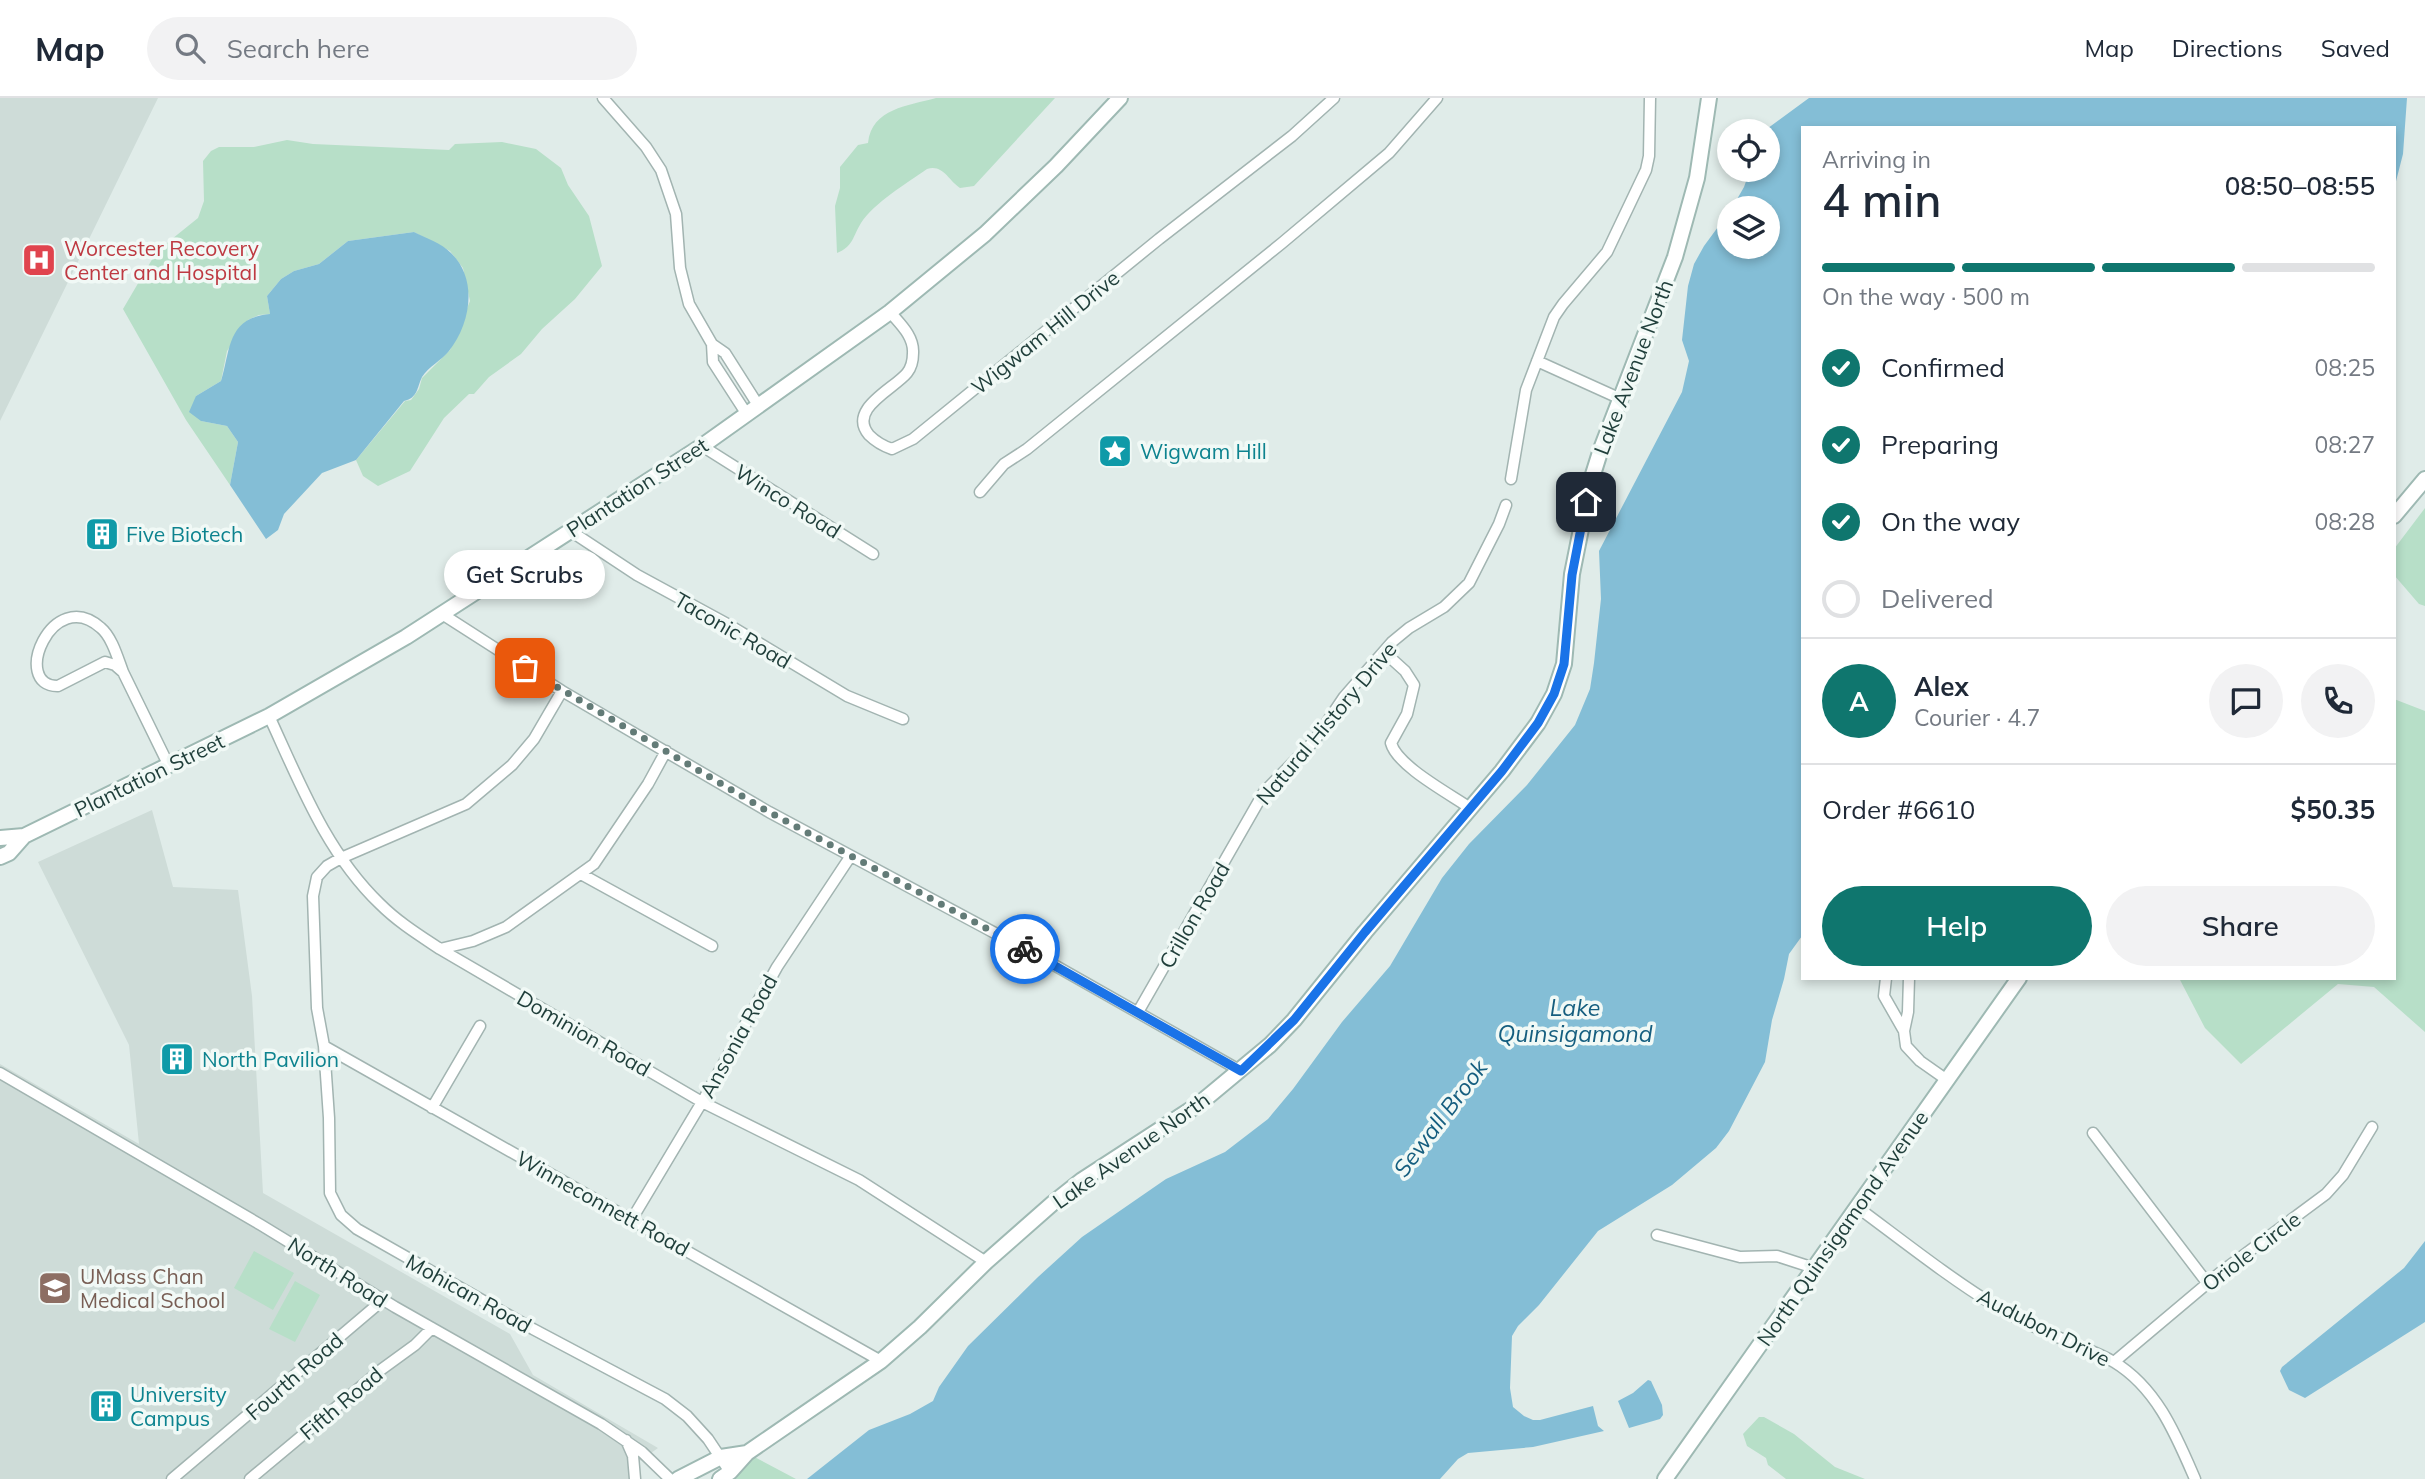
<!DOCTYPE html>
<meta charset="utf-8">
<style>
:root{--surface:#fff;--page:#f2f2f3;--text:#1f2937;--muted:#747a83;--line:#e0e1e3;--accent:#0f766e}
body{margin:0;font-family:Mulish,sans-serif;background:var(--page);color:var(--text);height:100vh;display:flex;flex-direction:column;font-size:26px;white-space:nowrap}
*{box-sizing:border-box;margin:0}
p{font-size:23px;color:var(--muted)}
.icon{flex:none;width:38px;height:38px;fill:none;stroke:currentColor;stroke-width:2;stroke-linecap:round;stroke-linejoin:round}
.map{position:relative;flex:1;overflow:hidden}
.sheet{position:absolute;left:1801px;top:28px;width:595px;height:854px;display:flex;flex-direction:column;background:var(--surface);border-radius:0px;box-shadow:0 4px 10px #0003}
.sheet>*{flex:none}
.tools{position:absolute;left:1717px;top:21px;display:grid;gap:14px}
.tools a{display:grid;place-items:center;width:63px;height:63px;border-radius:50%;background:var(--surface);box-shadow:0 4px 10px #0003;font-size:35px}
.pin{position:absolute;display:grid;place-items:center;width:60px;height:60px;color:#fff;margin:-30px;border-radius:14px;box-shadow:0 4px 10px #0006}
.courier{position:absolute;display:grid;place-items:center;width:70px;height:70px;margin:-35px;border:5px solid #1a73e8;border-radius:50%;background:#fff;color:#222;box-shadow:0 2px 9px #0007}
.bubble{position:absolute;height:49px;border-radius:24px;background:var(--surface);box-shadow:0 4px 10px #0003;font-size:23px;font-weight:600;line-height:49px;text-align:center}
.headline em{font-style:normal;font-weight:600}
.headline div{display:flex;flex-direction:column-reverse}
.headline{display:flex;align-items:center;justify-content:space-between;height:119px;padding:0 21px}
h1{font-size:46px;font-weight:600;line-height:52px}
.bar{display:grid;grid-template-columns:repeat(4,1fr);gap:10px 7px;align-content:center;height:84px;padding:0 21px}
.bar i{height:9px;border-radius:5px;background:var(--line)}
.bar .active{background:var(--accent)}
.bar p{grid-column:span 4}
.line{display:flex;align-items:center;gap:18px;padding:0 21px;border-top:2px solid var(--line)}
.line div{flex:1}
.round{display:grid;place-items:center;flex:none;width:74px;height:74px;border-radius:37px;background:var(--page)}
ol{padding:0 21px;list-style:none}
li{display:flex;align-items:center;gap:21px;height:77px}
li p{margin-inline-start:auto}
li .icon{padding:7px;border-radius:50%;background:var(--accent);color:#fff;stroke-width:4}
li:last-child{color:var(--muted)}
li i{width:38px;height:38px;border:4px solid var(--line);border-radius:50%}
.cta{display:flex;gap:14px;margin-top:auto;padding:14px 21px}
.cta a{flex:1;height:80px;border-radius:42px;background:var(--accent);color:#fff;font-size:28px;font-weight:600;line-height:80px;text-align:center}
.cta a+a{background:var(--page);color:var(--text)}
header{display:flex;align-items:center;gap:42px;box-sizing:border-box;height:98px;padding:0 35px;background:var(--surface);border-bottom:2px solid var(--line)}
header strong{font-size:33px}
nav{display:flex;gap:38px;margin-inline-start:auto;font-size:24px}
.search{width:490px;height:63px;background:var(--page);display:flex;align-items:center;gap:18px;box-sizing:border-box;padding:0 24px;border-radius:38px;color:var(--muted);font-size:26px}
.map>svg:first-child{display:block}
</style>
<header>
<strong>Map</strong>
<div class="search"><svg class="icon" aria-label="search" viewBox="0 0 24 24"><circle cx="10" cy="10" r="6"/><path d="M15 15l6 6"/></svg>Search here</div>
<nav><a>Map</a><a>Directions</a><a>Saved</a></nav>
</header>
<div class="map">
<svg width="2425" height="1381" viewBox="0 0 2425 1381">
<rect width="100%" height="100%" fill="#e0ece9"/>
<path fill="#cedcd8" d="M0 0H158L0 323Z
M152 712 173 789 238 792 252 898 263 1095 510 1236 533 1277 658 1350 630 1370V1381H0V966L139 1046 129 947 38 764Z"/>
<path fill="#b7dfc8" d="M936 0H1055L974 88 960 90C948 82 943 66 927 71 907 85 874 105 861 125 853 138 853 149 837 155L835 108 840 90V69L858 47 868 45C872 10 908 8 936 0Z
M287 42 313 46 449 52 455 46 502 44 536 51 561 70 568 87 589 118 602 168 575 201 542 231 521 256 489 279 474 296H469L444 320 410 373 378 388 363 378 356 362 405 303 411 302 419 291 422 280 450 252 470 203 463 170 450 153 414 134 348 143 319 166 294 173 281 181 267 198 270 216 259 217 248 222 227 253 221 283 196 298 201 323 227 328 238 344 230 387 186 322 123 211 157 153 198 120 204 103 203 63 211 53 219 49H254Z
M2425 410V508L2419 506 2394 477V451Z
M2394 601 2425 613V934L2374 889 2338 886 2241 966 2205 930 2179 880H2394Z
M254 1153 294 1175 273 1212 234 1190Z
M295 1183 320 1197 295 1244 269 1231Z
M1759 1319H1764L1794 1336 1835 1369 1865 1381H1786L1768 1367 1766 1360 1747 1348 1743 1336Z
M747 1355 796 1381H720Z"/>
<path fill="#84bed6" d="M1809 0H2407L2403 56 2394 91V30H1802V838L1789 856 1784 881 1772 922 1765 964 1729 1033 1716 1050 1672 1087 1598 1133 1539 1207 1518 1228 1512 1238 1510 1290 1513 1309 1524 1318 1533 1322H1540L1593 1308 1598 1328 1604 1333 1533 1349 1468 1355 1458 1361 1440 1381H807L869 1332 910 1316 933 1303 939 1289 968 1248 1038 1179 1082 1139 1166 1081 1225 1054 1268 1021 1293 991 1342 924 1390 868 1442 780 1469 746 1527 687 1575 627 1590 591 1594 565 1601 501 1599 453 1682 294 1689 263 1682 242 1688 188 1694 166 1704 148 1729 114V149H1768V110H1732L1744 89 1750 72H1768V33H1764Z
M414 134C426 140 441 145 451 155 478 181 471 225 449 253 442 262 428 269 422 279 417 289 418 300 404 303L356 362 322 375 284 416 278 432 266 441 230 387 238 344 227 328 201 323 189 314 196 298 221 283C231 250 227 220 270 216L267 198 281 181 294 173 319 166 348 143Z
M2425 1143V1224L2305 1300 2289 1292 2280 1273 2282 1269 2404 1170Z
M1648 1282 1651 1283 1662 1307 1663 1317 1660 1321 1629 1330 1618 1303 1633 1295Z"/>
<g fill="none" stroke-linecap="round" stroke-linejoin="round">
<g stroke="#a2b4b1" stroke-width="13">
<path id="minor" d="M603 0 646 49 661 72 676 116 680 170 689 206 712 246 725 255 758 307
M890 214C900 226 914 238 913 255 913 262 911 270 907 275 894 291 847 311 869 337 875 343 883 348 892 351L913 341 1159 141 1292 38 1334 0
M712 246 713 264 746 315
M1537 263 1621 301
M702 348 873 456
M1511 381 1526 292 1554 219 1563 206 1607 154 1646 72 1649 58 1650 0
M980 394 1004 366 1027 351 1282 145 1389 55 1437 0
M569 432 637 477 729 527 847 598 903 621
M442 516 562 593 769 714 1047 863 1241 973
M1384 554 1405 573 1414 587 1407 616 1391 645C1397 668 1450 696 1470 710
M123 574C118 561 112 539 101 530 52 486 10 589 58 588L105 564 115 567 123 574 169 668
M562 593 534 641 512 667 466 706 341 760 327 768 317 779 313 798 317 910 324 948 329 1020 330 1095 341 1117 357 1131 533 1231 665 1301 687 1318 708 1341 730 1374
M269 618C300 685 326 754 380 806 398 824 419 837 440 851L702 1004 859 1082 986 1164
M581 776 712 848
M440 851 473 843 506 829 594 766 648 686 666 653
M1886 880 1884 898 1904 933
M1909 880 1908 914 1904 933 1906 948 1920 963 1947 982
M1138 914 1264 694 1315 642 1344 599 1392 544 1409 530 1444 509 1469 485 1499 426 1506 407
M324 948 881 1263
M0 975 261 1127 395 1209 601 1326 642 1354 670 1381
M432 1010 480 928
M2093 1035 2208 1186
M1857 1109C1903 1143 1948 1179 1997 1209 2017 1221 2038 1231 2060 1240 2078 1248 2097 1254 2114 1264 2157 1290 2176 1337 2195 1381
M632 1121 705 999 777 869 850 759
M1657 1137 1740 1159 1777 1158 1814 1170
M2114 1264 2221 1174 2326 1096 2343 1077 2372 1029
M626 1342 633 1358 635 1381
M172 1381 383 1202
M250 1381 382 1271 415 1247 432 1230"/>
</g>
<g stroke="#9eb9b3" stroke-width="18">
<path id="secondary" d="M2394 418 2425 381
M0 740 24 738 269 618 406 539 702 348 890 214 985 136 1056 68 1120 0
M0 759 9 755 24 738
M678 1381 721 1359 747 1355
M720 1381 730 1374 747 1355 881 1263 920 1229 986 1164 1053 1105 1082 1082 1199 1006 1270 947 1294 922 1365 834 1502 673 1538 625 1554 596 1564 566 1572 476 1590 386 1601 351 1675 159 1697 80 1709 0
M1665 1381 2019 880"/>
</g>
<use href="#minor" stroke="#fff" stroke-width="10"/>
<use href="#secondary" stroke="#fff" stroke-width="14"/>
</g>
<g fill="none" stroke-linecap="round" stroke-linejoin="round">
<path stroke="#637b77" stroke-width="7" stroke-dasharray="0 12.6" d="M525 570 769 714 1025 851"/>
<path stroke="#1a73e8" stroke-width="9" d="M1025 851 1241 973 1294 922 1365 834 1502 673 1538 625 1554 596 1564 566 1572 477 1586 404"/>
</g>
<defs>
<g id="hospital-square" transform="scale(1.75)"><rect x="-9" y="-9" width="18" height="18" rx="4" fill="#e0444e" stroke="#f1f9f6"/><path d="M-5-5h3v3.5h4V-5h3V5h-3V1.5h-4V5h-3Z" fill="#fff"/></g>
<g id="sight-square" transform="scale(1.75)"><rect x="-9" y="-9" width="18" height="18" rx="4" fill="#0f9aa8" stroke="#f1f9f6"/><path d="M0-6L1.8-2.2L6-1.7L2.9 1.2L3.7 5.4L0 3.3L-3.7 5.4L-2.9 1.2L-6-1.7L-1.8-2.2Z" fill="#fff"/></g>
<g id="building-square" transform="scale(1.75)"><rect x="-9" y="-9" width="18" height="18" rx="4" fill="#0f9aa8" stroke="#f1f9f6"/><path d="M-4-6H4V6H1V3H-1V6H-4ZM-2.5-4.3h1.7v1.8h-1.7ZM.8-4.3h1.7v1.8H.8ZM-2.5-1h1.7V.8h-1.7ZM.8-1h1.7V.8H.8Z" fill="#fff"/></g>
<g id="university-square" transform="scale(1.75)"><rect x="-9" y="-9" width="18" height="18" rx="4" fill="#8d6e63" stroke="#f1f9f6"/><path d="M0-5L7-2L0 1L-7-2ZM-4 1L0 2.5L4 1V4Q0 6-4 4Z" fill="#fff"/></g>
</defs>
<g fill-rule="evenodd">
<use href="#hospital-square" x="39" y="162"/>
<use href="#sight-square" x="1115" y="353"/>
<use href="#building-square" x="102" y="436"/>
<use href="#building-square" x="177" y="961"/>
<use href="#university-square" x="55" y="1190"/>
<use href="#building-square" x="106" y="1308"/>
</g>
<g text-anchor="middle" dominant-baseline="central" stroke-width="7" stroke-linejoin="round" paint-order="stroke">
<g font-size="21" fill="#be3a42" stroke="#f1f9f6" text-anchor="start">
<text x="64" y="150">Worcester Recovery<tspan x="64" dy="24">Center and Hospital</tspan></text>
</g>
<g font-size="21" fill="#1f3e3a" stroke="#f1f9f6">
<text transform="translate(1045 234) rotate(-39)">Wigwam Hill Drive</text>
<text transform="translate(1633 269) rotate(-69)">Lake Avenue North</text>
<text transform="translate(637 389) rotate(-33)">Plantation Street</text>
<text transform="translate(788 403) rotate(32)">Winco Road</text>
<text transform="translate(733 532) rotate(30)">Taconic Road</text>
<text transform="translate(1326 625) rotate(-50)">Natural History Drive</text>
<text transform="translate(149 677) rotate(-26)">Plantation Street</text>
<text transform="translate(1194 817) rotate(-60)">Crillon Road</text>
<text transform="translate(584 935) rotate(30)">Dominion Road</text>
<text transform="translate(738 938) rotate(-61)">Ansonia Road</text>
<text transform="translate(1131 1052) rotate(-35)">Lake Avenue North</text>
<text transform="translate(603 1105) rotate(29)">Winneconnett Road</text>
<text transform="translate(1842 1130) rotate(-55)">North Quinsigamond Avenue</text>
<text transform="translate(2251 1153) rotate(-37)">Oriole Circle</text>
<text transform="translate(338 1174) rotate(32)">North Road</text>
<text transform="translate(469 1195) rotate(29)">Mohican Road</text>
<text transform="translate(2044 1229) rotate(27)">Audubon Drive</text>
<text transform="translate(294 1278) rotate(-41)">Fourth Road</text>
<text transform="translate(341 1305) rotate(-40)">Fifth Road</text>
</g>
<g font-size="21" fill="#0d838f" stroke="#f1f9f6" text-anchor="start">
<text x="1140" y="353">Wigwam Hill</text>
<text x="126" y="436">Five Biotech</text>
<text x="202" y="961">North Pavilion</text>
<text x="130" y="1296">University<tspan x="130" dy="24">Campus</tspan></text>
</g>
<g font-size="21" fill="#785e54" stroke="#f1f9f6" text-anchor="start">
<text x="80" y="1178">UMass Chan<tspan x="80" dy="24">Medical School</tspan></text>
</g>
<g font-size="23" font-style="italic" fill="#155e7f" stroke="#f1f9f6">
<text x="1575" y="909">Lake<tspan x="1575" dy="26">Quinsigamond</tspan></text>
<text transform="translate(1440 1020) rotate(-53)">Sewall Brook</text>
</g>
</g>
</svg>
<div class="tools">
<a><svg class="icon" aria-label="locate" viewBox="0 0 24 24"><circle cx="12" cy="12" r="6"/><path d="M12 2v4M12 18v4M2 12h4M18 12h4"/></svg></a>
<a><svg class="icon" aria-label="layers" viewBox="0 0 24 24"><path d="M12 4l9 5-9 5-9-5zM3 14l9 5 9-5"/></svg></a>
</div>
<div class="pin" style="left:525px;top:570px;background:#ea580c"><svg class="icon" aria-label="bag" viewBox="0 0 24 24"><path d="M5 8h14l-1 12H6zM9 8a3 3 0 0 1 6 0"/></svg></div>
<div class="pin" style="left:1586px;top:404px;background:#1f2937"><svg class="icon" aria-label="home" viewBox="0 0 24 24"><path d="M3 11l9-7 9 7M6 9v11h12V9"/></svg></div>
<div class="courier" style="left:1025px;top:851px"><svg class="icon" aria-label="bike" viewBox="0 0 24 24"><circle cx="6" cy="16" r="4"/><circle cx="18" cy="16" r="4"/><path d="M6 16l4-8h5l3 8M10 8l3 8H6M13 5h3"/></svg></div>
<div class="bubble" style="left:444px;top:452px;width:161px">Get Scrubs</div>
<section class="sheet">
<div class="headline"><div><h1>4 min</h1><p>Arriving in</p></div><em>08:50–08:55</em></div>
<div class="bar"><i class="active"></i><i class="active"></i><i class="active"></i><i></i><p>On the way · 500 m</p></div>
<ol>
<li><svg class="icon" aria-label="check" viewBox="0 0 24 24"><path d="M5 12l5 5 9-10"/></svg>Confirmed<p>08:25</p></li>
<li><svg class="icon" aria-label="check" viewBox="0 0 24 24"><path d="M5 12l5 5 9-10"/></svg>Preparing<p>08:27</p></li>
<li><svg class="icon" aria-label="check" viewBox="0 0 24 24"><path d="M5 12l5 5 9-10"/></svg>On the way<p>08:28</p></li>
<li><i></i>Delivered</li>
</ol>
<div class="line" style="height:126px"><b class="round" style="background:var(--accent);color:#fff">A</b><div><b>Alex</b><p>Courier · 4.7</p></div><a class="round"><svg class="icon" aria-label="chat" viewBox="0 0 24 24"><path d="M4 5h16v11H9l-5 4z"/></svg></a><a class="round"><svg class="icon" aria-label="phone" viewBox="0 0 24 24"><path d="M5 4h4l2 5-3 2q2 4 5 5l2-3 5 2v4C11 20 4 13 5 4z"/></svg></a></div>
<div class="line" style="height:91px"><div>Order #6610</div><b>$50.35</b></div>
<div class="cta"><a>Help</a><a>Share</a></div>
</section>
</div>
